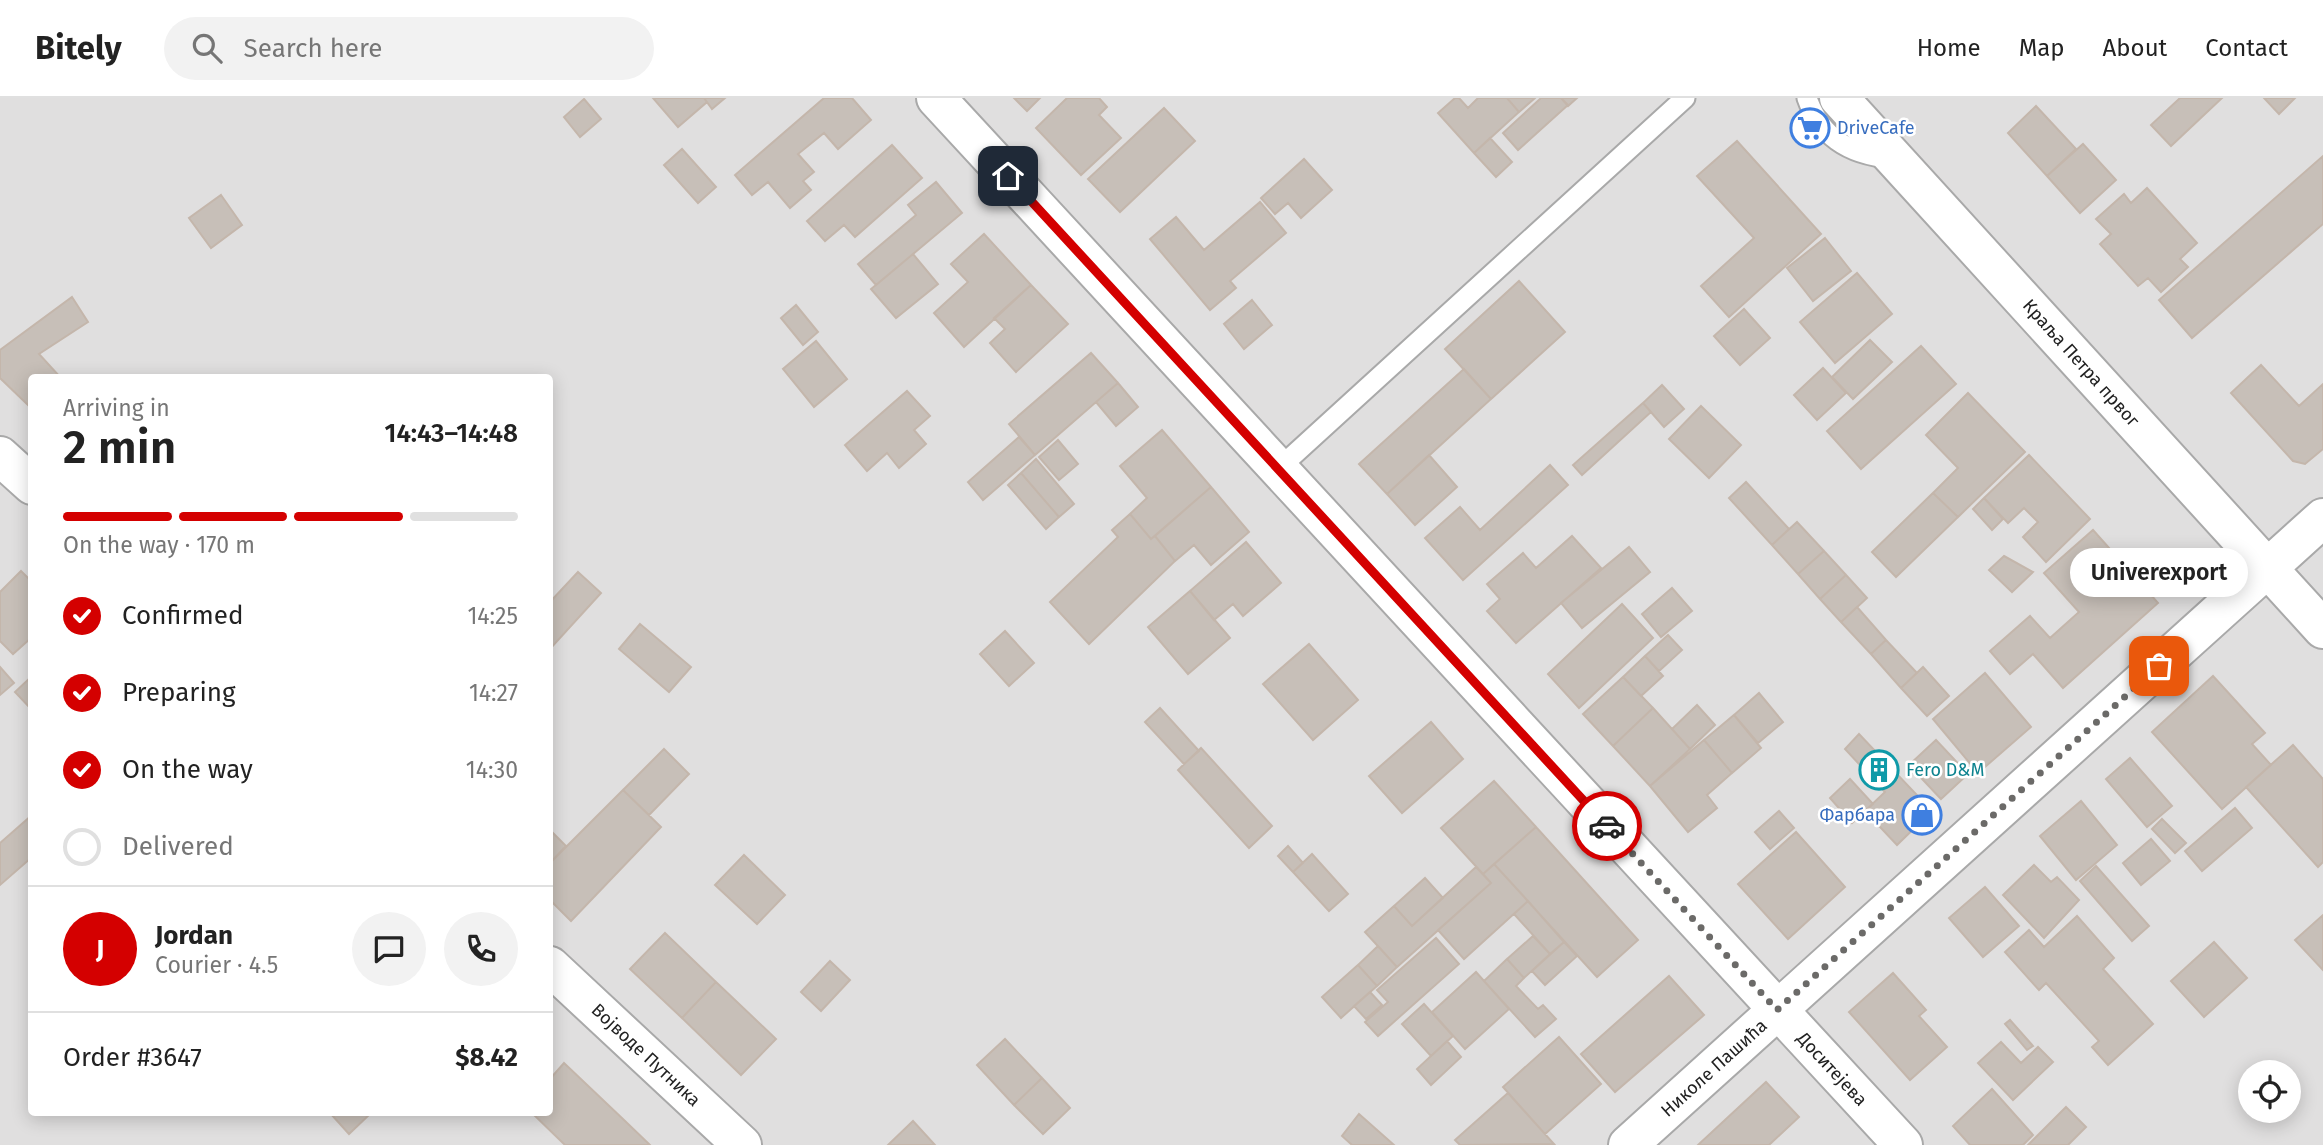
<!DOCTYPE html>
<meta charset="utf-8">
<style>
:root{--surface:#fff;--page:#f2f2f2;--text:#222;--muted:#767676;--line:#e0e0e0;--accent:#d40000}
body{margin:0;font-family:"Fira Sans",sans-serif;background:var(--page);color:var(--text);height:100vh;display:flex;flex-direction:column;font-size:26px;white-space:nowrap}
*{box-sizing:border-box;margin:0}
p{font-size:23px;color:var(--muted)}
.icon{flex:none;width:38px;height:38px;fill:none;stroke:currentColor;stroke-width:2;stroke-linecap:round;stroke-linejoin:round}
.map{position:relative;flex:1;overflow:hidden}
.side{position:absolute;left:28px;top:276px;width:525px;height:742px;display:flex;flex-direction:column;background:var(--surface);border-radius:7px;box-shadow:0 4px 18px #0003}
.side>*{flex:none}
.buttons{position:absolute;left:2238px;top:962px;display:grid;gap:14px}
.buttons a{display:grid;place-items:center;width:63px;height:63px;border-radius:50%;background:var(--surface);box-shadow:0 4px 18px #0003;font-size:35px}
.pin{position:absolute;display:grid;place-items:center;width:60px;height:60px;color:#fff;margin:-30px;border-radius:14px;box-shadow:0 4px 10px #0006}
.courier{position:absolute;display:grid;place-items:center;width:70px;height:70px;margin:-35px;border:5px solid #d40000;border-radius:50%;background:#fff;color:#222;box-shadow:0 2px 9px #0007}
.bubble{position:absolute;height:49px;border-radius:24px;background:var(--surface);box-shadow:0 4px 18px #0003;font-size:23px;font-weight:600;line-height:49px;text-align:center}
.head em{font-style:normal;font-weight:600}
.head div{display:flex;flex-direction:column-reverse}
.head{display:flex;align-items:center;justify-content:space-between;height:119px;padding:0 35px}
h1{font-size:46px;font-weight:600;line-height:52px}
.bar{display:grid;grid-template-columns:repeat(4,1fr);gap:10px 7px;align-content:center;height:84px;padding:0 35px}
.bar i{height:9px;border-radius:5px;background:var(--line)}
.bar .on{background:var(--accent)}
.bar p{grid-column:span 4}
.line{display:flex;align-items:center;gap:18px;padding:0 35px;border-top:2px solid var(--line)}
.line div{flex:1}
.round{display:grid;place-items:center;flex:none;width:74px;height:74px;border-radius:37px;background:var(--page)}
ol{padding:0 35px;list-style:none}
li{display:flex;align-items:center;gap:21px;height:77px}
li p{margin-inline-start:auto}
li .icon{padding:7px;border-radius:50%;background:var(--accent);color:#fff;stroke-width:4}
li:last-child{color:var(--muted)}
li i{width:38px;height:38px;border:4px solid var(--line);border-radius:50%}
header{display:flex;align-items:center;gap:42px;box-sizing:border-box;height:98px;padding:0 35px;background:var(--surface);border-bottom:2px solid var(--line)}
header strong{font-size:33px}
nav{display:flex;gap:38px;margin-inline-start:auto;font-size:24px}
.search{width:490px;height:63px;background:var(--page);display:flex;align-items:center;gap:18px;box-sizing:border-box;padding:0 24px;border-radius:38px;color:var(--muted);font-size:26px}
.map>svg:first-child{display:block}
</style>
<header>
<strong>Bitely</strong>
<div class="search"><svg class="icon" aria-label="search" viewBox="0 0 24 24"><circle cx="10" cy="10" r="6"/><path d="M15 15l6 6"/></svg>Search here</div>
<nav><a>Home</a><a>Map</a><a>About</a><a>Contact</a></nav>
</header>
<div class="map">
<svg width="2323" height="1047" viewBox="0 0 2323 1047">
<rect width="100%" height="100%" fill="#f2efe9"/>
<path fill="#e0dfdf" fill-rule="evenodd" d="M0 0H2323V1047H0ZM32 280H550V1015H32ZM2250 975H2289V1013H2250Z"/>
<path fill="#c7bfb8" stroke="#c4b6ab" stroke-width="2" d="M653 0H704L707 4 678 29Z
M704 0H725L712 11Z
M824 0H852L871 22 838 51 824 35 798 56 814 74 803 83 811 92 790 110 768 84 752 97 735 77Z
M1014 0H1040L1027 13Z
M1067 0H1099L1107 9 1099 17 1121 40 1081 77 1036 30Z
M1455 0H1459L1468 10 1478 0H1507L1519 14 1474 55 1438 15Z
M1507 0H1535L1519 14Z
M1541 0H1561L1568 7 1518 52 1503 35Z
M1561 0H1577L1568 8Z
M2180 0H2222L2171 48 2151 27Z
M2264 0H2295L2279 16Z
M584 1 601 21 580 39 564 19Z
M2036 8 2076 51 2047 78 2008 35Z
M1164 10 1195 43 1120 114 1088 81Z
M1490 40 1512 64 1496 79 1474 55Z
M1737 43 1821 136 1729 219 1701 188 1754 140 1697 78Z
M2083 46 2116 82 2080 115 2047 78Z
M892 47 922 80 855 139 844 127 825 143 807 123Z
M682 51 716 89 698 105 664 67Z
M2323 58V126L2192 240 2159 202Z
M1304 61 1332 92 1301 120 1288 105 1275 116 1261 100Z
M936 84 962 115 876 187 858 166 916 117 908 107Z
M2147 90 2197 145 2180 161 2188 169 2161 194 2148 180 2138 188 2100 146 2111 136 2096 121 2124 96 2131 105Z
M221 97 242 127 211 150 189 120Z
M1260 104 1286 135 1230 183 1236 190 1210 212 1150 141 1176 119 1204 152Z
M984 136 1031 187 964 249 934 215 968 184 951 166Z
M1825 140 1851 173 1813 203 1787 170Z
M913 156 938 186 896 220 871 191Z
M1857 175 1892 216 1835 265 1800 224Z
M1519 183 1565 234 1491 301 1445 251Z
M1031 187 1068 226 1016 274 990 245 1005 231 994 220Z
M72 199 88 224 39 256 61 280H32V311L0 280V252Z
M1252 202 1272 227 1244 251 1224 226Z
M796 207 818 234 803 247 781 220Z
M1744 211 1770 240 1740 267 1714 238Z
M1870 242 1892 264 1853 301 1832 279Z
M816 243 847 281 814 309 783 271Z
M1921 248 1956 286 1861 371 1827 333Z
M1091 255 1118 285 1035 357 1009 326Z
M2261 267 2299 308 2323 286V351L2305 366 2293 363 2231 295Z
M1823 270 1846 295 1817 322 1794 297Z
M1464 271 1491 301 1387 396 1359 366Z
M1118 285 1138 309 1116 328 1096 304Z
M1662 287 1684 311 1664 329 1643 305Z
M907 293 930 318 914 332 926 346 899 370 887 355 867 373 845 347Z
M1968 295 2025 354 1958 419 1933 395 1958 370 1926 337Z
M1643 305 1651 314 1582 377 1573 367Z
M1701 308 1741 347 1709 380 1669 341Z
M1162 332 1211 389 1151 441 1130 416 1147 400 1120 368Z
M1019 339 1035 357 983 402 968 384Z
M1058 342 1078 366 1059 382 1039 359Z
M1429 357 1457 389 1415 427 1387 396Z
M2029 357 2090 421 2046 464 2023 439 2038 424 2024 410 2008 425 1984 400Z
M1036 361 1074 406 1059 419 1021 375Z
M1550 367 1568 387 1463 482 1425 440 1460 409 1480 432Z
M1021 375 1059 419 1046 431 1008 387Z
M1746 384 1789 431 1772 447 1729 400Z
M1211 389 1249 434 1211 467 1194 447 1175 463 1155 438Z
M1933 395 1958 419 1896 479 1872 454Z
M1984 400 2003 421 1992 432 1973 411Z
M1130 416 1151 441 1155 438 1175 463 1089 546 1050 504 1118 439 1112 432Z
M1797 424 1824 453 1798 476 1772 447Z
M2093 432 2158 505 2063 590 2033 556 2010 576 1990 553 2030 518 2050 540 2079 514 2044 475Z
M1572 438 1601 470 1516 545 1487 513 1500 501 1487 486 1523 455 1536 470Z
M1246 444 1281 485 1243 518 1233 506 1214 522 1190 493Z
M1629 449 1650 474 1582 530 1561 505Z
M1824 453 1846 477 1820 501 1798 476Z
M2004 458 2033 474 2012 494 1989 472Z
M21 473 32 484V539L13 556 0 543V494Z
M578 474 601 495 550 551V504Z
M1846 477 1867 500 1841 524 1820 501Z
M1672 490 1692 513 1661 539 1642 516Z
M1190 493 1230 540 1188 576 1148 529Z
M1622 506 1653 540 1579 610 1548 576Z
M1857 509 1886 542 1871 556 1841 524Z
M640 526 691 569 669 594 619 551Z
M1005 533 1034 565 1009 588 980 556Z
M1668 537 1682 552 1659 573 1645 558Z
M1886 542 1917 575 1901 590 1871 556Z
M1309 546 1358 602 1313 642 1263 586Z
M1645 558 1663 578 1641 598 1623 579Z
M0 569 14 585 0 597Z
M1923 569 1949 598 1927 618 1901 590Z
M1985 575 2031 629 1978 675 1933 621Z
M32 578V612L15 594Z
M2213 578 2265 635 2252 646 2271 667 2222 711 2152 634Z
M1623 579 1653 610 1613 648 1583 616Z
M1759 595 1783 624 1758 645 1734 617Z
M1697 607 1715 627 1690 651 1672 631Z
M1160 610 1199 653 1184 666 1145 624Z
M1653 610 1690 651 1650 688 1613 648Z
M1734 617 1761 650 1732 675 1704 642Z
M1431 624 1463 661 1402 715 1369 678Z
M1859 636 1932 713 1897 747 1865 713 1885 694 1845 651Z
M1704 642 1732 675 1707 697 1717 710 1688 734 1650 688Z
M1936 642 1968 676 1941 701 1909 667Z
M2293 647 2323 681V764L2318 769 2246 689Z
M1201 650 1272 728 1249 750 1178 672Z
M664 651 689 676 649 717 623 692Z
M2130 660 2172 708 2147 729 2106 681Z
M1850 681 1873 706 1852 725 1830 700Z
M1494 683 1536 729 1483 776 1441 730Z
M623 692 661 729 571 823 550 802V765Z
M2081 703 2117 747 2076 782 2040 738Z
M2235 710 2252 730 2202 773 2185 753Z
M1779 713 1794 730 1770 751 1755 734Z
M32 717V759L0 787V745Z
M2162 721 2186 745 2175 755 2152 731Z
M1536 729 1638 842 1597 879 1494 766Z
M550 732 566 748 550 765Z
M1796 734 1845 789 1788 841 1738 786Z
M2151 741 2170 763 2141 787 2123 765Z
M1288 748 1303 765 1293 774 1278 758Z
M1312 756 1348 796 1329 813 1293 774Z
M744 757 785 797 757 826 715 787Z
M1494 766 1528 803 1464 861 1438 832 1491 785 1483 776Z
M2034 767 2051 784 2057 779 2079 802 2044 840 2003 797Z
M2096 768 2149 828 2132 843 2080 783Z
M1476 769 1491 785 1397 869 1365 834 1394 808 1412 828Z
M1425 780 1443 800 1412 828 1394 808Z
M1985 789 2019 828 1983 859 1949 820Z
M1528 803 1564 844 1550 856 1514 816Z
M2323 817V872L2295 842Z
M2077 818 2114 860 2103 871 2153 926 2108 967 2092 949 2099 943 2046 885 2039 892 2005 854 2029 832 2044 849Z
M665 835 716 884 682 920 630 871Z
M1533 838 1550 856 1524 880 1507 861Z
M1436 840 1459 866 1378 938 1365 924 1388 904 1377 892Z
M1564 844 1577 858 1545 887 1532 873Z
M2214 844 2247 880 2204 919 2171 883Z
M1378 848 1397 869 1377 888 1358 867Z
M1507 861 1524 880 1516 888 1538 911 1543 907 1556 921 1535 939 1484 883Z
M830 863 850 882 821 913 801 894Z
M1358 867 1377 888 1341 920 1322 899Z
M1476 874 1509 911 1465 951 1432 914Z
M1893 875 1926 912 1919 918 1947 949 1910 982 1849 914Z
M1669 878 1704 917 1615 994 1581 956Z
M716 884 776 941 741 977 682 920Z
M1370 894 1382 907 1366 921 1354 908Z
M1424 906 1453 938 1431 958 1402 926Z
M2010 922 2033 948 2027 952 2005 926Z
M1559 939 1601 986 1545 1036 1503 989Z
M1005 941 1042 980 1014 1007 977 967Z
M1447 943 1461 959 1431 987 1417 971Z
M2001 944 2021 965 2038 949 2053 964 2013 1002 1978 965Z
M564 965 624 1022 650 1047H565L532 1015H550V981Z
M1042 980 1070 1010 1043 1036 1014 1007Z
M1766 984 1799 1019 1769 1047H1698Z
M1992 991 2033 1037 2023 1047H1970L1953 1028Z
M1508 995 1554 1046 1460 1047 1455 1042Z
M2066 1009 2086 1029 2068 1047H2028Z
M330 1015H371L349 1036Z
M1359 1016 1394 1047H1352L1342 1038Z
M913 1023 935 1047H888Z"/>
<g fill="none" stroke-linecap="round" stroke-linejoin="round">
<g stroke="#a9a9a9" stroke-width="23">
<path id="service" d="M1807 0C1821 40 1850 57 1891 60
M1277 372 1685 0"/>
</g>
<g stroke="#a9a9a9" stroke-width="42">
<path id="minor" d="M936 0 1903 1047
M0 358 32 387
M550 868 742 1047
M1628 1047 2323 420"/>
</g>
<g stroke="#a9a9a9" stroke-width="42">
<path id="tertiary" d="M1839 0 2323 531"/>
</g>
<use href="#service" stroke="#fff" stroke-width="19"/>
<use href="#minor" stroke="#fff" stroke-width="38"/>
<use href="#tertiary" stroke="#fff" stroke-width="38"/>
</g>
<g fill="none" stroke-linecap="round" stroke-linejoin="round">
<path stroke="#6b6a68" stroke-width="7" stroke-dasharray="0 12.6" d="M1607 728 1777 912 2159 568"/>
<path stroke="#d40000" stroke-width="9" d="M1008 78 1607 728"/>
</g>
<defs>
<g id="supermarket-ring" transform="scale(2.0125)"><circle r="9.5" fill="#fff" stroke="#3f7fe0" stroke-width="1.5"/><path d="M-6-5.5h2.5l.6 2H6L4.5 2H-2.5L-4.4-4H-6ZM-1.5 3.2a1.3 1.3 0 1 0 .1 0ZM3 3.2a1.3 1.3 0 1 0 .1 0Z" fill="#3f7fe0"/></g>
<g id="building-ring" transform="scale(2.0125)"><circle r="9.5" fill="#fff" stroke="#0f9aa8" stroke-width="1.5"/><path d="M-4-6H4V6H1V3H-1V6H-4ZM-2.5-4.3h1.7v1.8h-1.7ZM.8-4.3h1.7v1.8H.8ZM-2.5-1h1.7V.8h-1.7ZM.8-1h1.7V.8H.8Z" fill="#0f9aa8"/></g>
<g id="shop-ring" transform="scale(2.0125)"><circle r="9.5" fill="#fff" stroke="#3f7fe0" stroke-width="1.5"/><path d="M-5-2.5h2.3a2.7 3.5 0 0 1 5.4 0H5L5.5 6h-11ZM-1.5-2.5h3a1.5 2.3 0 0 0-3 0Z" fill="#3f7fe0"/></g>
</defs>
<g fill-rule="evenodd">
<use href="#supermarket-ring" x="1810" y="30"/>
<use href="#building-ring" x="1879" y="672"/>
<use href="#shop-ring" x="1922" y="717"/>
</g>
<g text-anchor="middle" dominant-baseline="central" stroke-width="5" stroke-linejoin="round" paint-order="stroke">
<g font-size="18" fill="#366cbe" stroke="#fff" text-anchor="start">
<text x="1837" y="30">DriveCafe</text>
<text x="1895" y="717" text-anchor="end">Фарбара</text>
</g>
<g font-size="18" fill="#222" stroke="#fff">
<text transform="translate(2081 265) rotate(48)">Краља Петра првог</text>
<text transform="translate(646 957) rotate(43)">Војводе Путника</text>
<text transform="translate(1714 970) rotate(-42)">Николе Пашића</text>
<text transform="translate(1832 971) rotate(47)">Доситејева</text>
</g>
<g font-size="18" fill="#0d838f" stroke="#fff" text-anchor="start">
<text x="1906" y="672">Fero D&amp;M</text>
</g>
</g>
</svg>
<div class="buttons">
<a><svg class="icon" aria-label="locate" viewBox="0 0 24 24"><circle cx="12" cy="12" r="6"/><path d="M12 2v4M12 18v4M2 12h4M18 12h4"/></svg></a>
</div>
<div class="pin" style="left:2159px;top:568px;background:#ea580c"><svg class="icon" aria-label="bag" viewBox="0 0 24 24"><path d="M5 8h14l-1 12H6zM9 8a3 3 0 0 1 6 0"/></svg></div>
<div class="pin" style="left:1008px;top:78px;background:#1f2937"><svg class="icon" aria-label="home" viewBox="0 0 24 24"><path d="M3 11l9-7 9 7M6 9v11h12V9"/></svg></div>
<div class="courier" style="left:1607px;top:728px"><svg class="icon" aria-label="car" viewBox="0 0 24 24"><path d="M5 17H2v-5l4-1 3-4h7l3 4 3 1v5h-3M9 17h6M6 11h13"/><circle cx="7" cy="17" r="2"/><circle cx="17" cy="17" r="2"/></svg></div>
<div class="bubble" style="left:2070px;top:450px;width:178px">Univerexport</div>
<section class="side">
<div class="head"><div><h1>2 min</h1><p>Arriving in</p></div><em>14:43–14:48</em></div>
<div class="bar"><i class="on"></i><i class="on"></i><i class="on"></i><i></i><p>On the way · 170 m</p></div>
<ol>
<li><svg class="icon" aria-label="check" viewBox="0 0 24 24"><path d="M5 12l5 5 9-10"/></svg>Confirmed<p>14:25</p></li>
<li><svg class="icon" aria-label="check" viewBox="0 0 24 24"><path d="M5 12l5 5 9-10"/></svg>Preparing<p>14:27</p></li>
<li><svg class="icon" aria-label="check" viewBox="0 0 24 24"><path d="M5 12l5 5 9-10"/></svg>On the way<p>14:30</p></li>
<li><i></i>Delivered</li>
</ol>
<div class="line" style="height:126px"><b class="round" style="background:var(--accent);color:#fff">J</b><div><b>Jordan</b><p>Courier · 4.5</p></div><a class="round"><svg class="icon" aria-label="chat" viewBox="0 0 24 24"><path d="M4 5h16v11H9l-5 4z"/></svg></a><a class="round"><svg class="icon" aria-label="phone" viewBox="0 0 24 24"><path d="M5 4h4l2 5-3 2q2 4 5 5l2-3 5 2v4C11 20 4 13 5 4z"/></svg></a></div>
<div class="line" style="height:91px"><div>Order #3647</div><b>$8.42</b></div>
</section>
</div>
